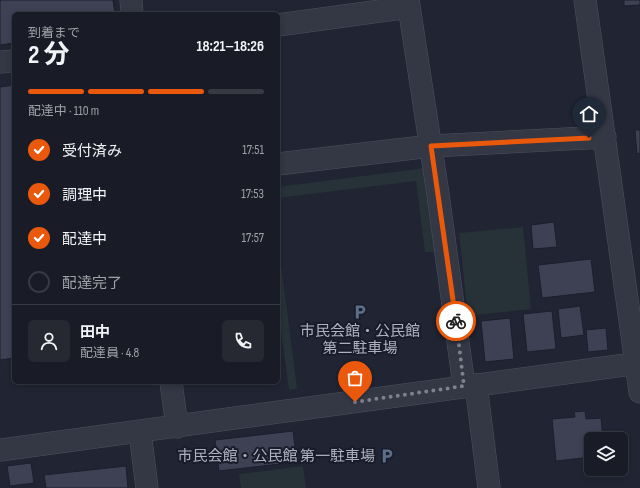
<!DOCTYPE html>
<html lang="ja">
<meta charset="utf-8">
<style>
:root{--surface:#191b26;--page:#262832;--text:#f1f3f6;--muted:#9fa1a7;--line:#373943;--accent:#ea580c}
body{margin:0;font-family:"Sofia Sans Condensed","Noto Sans JP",sans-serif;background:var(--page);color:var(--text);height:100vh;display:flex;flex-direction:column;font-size:15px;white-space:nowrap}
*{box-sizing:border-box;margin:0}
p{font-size:13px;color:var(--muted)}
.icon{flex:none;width:22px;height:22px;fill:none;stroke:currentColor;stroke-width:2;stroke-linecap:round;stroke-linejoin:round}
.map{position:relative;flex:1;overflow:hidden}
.side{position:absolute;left:12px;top:12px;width:268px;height:372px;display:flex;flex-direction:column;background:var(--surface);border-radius:6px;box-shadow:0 2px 6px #0003,0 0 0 1px var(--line)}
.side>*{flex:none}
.buttons{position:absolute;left:584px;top:432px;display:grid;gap:8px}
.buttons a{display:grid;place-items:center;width:44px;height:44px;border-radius:6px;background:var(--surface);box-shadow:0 2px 6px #0003,0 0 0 1px var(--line);font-size:20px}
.pin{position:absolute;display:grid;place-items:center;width:34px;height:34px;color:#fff;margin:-41px -17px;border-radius:50% 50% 50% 0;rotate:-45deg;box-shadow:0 0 4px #0007}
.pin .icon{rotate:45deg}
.courier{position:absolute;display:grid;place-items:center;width:40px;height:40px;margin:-20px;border:3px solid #ea580c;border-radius:50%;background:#fff;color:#222;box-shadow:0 1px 5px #0007}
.summary em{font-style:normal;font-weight:700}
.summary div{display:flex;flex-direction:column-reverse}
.summary{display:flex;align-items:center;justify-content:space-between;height:68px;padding:0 16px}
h1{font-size:26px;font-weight:700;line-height:30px}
.bar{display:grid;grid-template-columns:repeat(4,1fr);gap:6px 4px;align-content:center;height:48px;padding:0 16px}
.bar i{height:5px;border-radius:3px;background:var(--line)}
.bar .selected{background:var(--accent)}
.bar p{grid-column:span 4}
.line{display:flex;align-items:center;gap:10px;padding:0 16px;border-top:1px solid var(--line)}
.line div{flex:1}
.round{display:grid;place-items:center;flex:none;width:42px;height:42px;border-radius:6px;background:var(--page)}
ol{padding:0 16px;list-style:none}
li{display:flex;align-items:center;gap:12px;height:44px}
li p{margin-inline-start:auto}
li .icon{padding:4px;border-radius:50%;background:var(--accent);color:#fff;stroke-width:4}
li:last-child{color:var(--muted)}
li i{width:22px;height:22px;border:2px solid var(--line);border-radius:50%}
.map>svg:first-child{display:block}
</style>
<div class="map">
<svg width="640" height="488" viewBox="0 0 640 488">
<rect width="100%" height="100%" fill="#212433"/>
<path fill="#263237" d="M425 168 435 252H425L416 181 278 198V187Z
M523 227 531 309 468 316 459 233Z
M278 241 297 389 289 390 278 309Z
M303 466 306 488H241L239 474Z"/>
<path fill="#3e4154" stroke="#1c1e2b" d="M0 0H113L115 14H14V43L0 45Z
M624 0H640V5L624 6Z
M14 85V358L0 360V87Z
M635 130H640V153L637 154Z
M554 222 557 247 533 249 531 225Z
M591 259 595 292 542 298 538 265Z
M580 306 584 335 561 338 558 309Z
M552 311 556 349 527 352 523 314Z
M510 318 514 359 485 362 481 321Z
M606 328 608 350 588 352 586 330Z
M585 411 586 419 601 418 603 439H591V457L556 461 552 419 575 417 574 412Z
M293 431 297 462 219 471 215 440Z
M31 463 34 483 10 486 7 466Z
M126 466 128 488H46L44 475Z"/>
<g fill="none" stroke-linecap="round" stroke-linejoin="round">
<g stroke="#4f515f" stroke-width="23">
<path id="minor" d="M131 0 132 14
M408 0 438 194 464 386
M585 0 640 392
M278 25 409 7
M0 62 14 61
M278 164 431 146 605 137
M171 382 177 427
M476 385 489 488
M140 432 147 488
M0 450 640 363"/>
</g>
<use href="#minor" stroke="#343744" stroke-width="22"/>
</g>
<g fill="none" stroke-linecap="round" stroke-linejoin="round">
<path stroke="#7d808f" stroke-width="4" stroke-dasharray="0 7.2" d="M355 402 464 386 456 321"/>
<path stroke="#ea580c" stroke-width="5" d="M456 321 431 146 589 138"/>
</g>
<defs>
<g id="parking-bare" transform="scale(1.2)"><path d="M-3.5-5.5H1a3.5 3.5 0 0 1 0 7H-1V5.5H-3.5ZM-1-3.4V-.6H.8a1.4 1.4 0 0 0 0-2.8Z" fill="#5c6f8a" stroke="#1a1c29" stroke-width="2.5" paint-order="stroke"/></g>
</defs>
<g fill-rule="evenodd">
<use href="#parking-bare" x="360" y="312"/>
<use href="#parking-bare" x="387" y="456"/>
</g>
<g text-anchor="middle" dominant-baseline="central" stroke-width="4" stroke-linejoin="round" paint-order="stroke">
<g font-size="15" fill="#aeb1c1" stroke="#1a1c29">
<text x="360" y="331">市民会館・公民館<tspan x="360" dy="17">第二駐車場</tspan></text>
<text x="375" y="456" text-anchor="end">市民会館・公民館 第一駐車場</text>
</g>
</g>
</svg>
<div class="buttons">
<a><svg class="icon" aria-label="layers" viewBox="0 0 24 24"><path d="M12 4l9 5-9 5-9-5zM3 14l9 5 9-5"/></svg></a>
</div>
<div class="pin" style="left:355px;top:402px;background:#ea580c"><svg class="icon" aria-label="bag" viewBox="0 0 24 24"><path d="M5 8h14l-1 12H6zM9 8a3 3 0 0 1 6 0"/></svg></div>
<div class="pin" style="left:589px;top:138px;background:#1f2937"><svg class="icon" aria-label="home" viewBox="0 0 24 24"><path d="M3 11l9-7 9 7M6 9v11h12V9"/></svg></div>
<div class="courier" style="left:456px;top:321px"><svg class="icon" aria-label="bike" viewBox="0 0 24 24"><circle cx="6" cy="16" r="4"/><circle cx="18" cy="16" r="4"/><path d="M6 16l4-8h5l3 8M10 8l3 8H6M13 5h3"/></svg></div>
<section class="side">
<div class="summary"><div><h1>2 分</h1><p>到着まで</p></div><em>18:21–18:26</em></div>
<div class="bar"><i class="selected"></i><i class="selected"></i><i class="selected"></i><i></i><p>配達中 · 110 m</p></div>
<ol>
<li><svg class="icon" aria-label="check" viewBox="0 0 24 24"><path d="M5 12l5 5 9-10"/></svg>受付済み<p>17:51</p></li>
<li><svg class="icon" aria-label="check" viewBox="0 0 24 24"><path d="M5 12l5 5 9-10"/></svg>調理中<p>17:53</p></li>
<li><svg class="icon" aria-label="check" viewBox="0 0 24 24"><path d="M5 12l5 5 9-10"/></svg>配達中<p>17:57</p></li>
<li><i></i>配達完了</li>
</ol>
<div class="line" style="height:72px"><a class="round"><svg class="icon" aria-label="person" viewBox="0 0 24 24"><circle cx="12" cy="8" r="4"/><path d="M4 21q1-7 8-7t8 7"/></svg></a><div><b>田中</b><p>配達員 · 4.8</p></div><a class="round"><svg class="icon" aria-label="phone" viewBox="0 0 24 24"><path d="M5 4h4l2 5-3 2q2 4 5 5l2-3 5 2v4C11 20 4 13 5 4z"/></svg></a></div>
</section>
</div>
